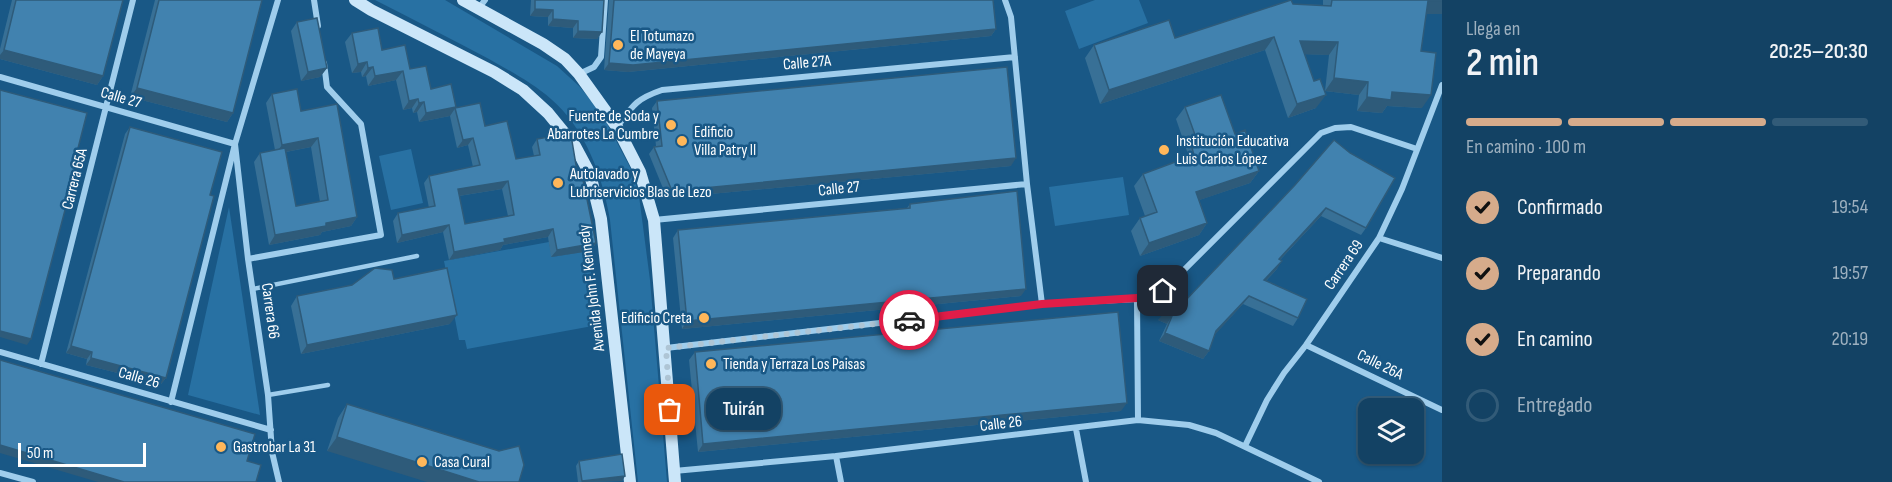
<!DOCTYPE html>
<html lang="es">
<meta charset="utf-8">
<style>
:root{--surface:#134264;--page:#204d6d;--text:#f1f3f6;--muted:#9db0bf;--line:#325b78;--accent:#d6ab8b}
body{margin:0;font-family:"Sofia Sans Condensed",sans-serif;background:var(--page);color:var(--text);height:100vh;display:flex;flex-direction:column;font-size:22px;white-space:nowrap}
*{box-sizing:border-box;margin:0}
p{font-size:20px;color:var(--muted)}
.icon{flex:none;width:33px;height:33px;fill:none;stroke:currentColor;stroke-width:2;stroke-linecap:round;stroke-linejoin:round}
.map{position:relative;flex:1;overflow:hidden}
.side{display:flex;flex-direction:column;background:var(--surface);width:450px}
.side>*{flex:none}
.controls{position:absolute;left:1358px;top:398px;display:grid;gap:12px}
.controls a{display:grid;place-items:center;width:66px;height:66px;border-radius:12px;background:var(--surface);box-shadow:0 2px 4px #0004,0 0 0 2px var(--line);font-size:30px}
.scale{position:absolute;left:18px;bottom:15px;width:128px;box-sizing:border-box;padding-left:6px;border:3px solid #fff;border-top:0;font-size:16px;line-height:21px;white-space:nowrap;color:#fff;-webkit-text-stroke:4px #195886;paint-order:stroke}
.pin{position:absolute;display:grid;place-items:center;width:51px;height:51px;color:#fff;margin:-26px;border-radius:12px;box-shadow:0 3px 9px #0006}
.courier{position:absolute;display:grid;place-items:center;width:60px;height:60px;margin:-30px;border:4px solid #e11d48;border-radius:50%;background:#fff;color:#222;box-shadow:0 2px 8px #0007}
.bubble{position:absolute;height:42px;border-radius:18px;background:var(--surface);box-shadow:0 2px 4px #0004,0 0 0 2px var(--line);font-size:20px;font-weight:600;line-height:42px;text-align:center}
.headline em{font-style:normal;font-weight:600}
.headline div{display:flex;flex-direction:column-reverse}
.headline{display:flex;align-items:center;justify-content:space-between;height:102px;padding:0 24px}
h1{font-size:39px;font-weight:600;line-height:45px}
.bar{display:grid;grid-template-columns:repeat(4,1fr);gap:9px 6px;align-content:center;height:72px;padding:0 24px}
.bar i{height:8px;border-radius:4px;background:var(--line)}
.bar .on{background:var(--accent)}
.bar p{grid-column:span 4}
ol{padding:0 24px;list-style:none}
li{display:flex;align-items:center;gap:18px;height:66px}
li p{margin-inline-start:auto}
li .icon{padding:6px;border-radius:50%;background:var(--accent);color:#111;stroke-width:4}
li:last-child{color:var(--muted)}
li i{width:33px;height:33px;border:3px solid var(--line);border-radius:50%}
main{display:flex;flex:1;min-height:0}
.map>svg:first-child{display:block}
</style>
<main>
<div class="map">
<svg width="1442" height="482" viewBox="0 0 1442 482">
<rect width="100%" height="100%" fill="#195886"/>
<path fill="#2871a3" d="M375 0H445L557 66 579 86 601 112 633 173 639 196 650 280 667 482H638L610 220C603 177 585 128 551 99 533 83 510 71 489 59 451 39 413 19 375 0Z
M1095 0H1139L1148 23 1079 49 1065 11Z
M411 149 423 203 391 210 379 156Z
M1123 177 1129 215 1055 226 1049 187Z
M229 207 260 415 188 395Z
M549 242 552 257 588 251 598 325 467 349 465 340H459L444 261Z"/>
<g fill="none" stroke-linecap="round" stroke-linejoin="round">
<path stroke="#9fcdec" stroke-width="4.5" d="M253 289 417 256
M268 395 328 385"/>
<path stroke="#9fcdec" stroke-width="6" d="M278 0 235 144 248 259 268 395 272 452 279 482
M314 0 318 26
M1005 0 1011 17 1027 184 1042 304
M479 8 485 0
M579 74 594 67 601 57 605 0
M0 77 235 144 171 402
M617 127C633 105 636 99 662 90L1015 57
M654 220 1027 184
M1379 238 1442 258
M248 259 381 235 361 124 327 87 324 63
M1137 299 1138 420
M1306 345 1442 410
M666 348 1042 304 1137 299 1163 291 1321 133 1335 128 1351 127 1417 149
M0 352 271 430
M41 364 133 0
M1076 429 1086 482
M1245 446 1267 400 1284 373 1306 345 1379 238 1402 189 1442 85
M836 456 841 482
M674 471 836 456 1138 420 1189 425 1216 433 1319 482
M0 473 33 482"/>
<path stroke="#cbe6f9" stroke-width="12" d="M355 0 371 10 494 72 523 90 548 113 575 146 590 174 601 219 630 482
M463 0 543 44 565 59 579 74 617 127 640 172 654 220 675 482"/>
</g>
<path fill="#387096" fill-rule="evenodd" d="M12 0H123L103 76 97 85 0 59V49Z
M155 0H262L233 113 227 122 130 97Z
M531 0H604L602 32 597 39 573 38V28L548 26V17L530 16Z
M609 0H993L996 29 991 36 628 72 604 70Z
M1323 0H1442L1426 14 1421 51 1422 108 1387 106 1382 113 1357 111 1359 95 1325 91 1329 55 1304 54 1316 108 1288 118 1265 50 1100 104 1085 58 1094 45 1175 38 1293 4 1323 5Z
M297 22 327 68 320 77 301 81 291 31Z
M352 33 382 50 410 69 431 89 456 107 455 108 485 126 516 159 534 156 532 147 537 139 577 171 596 243 591 251 551 257 548 237 503 245 500 250 449 260 443 232 397 243 393 221 398 213 429 208 424 183 429 176 473 167 468 145 457 148 450 116 419 122 417 112 413 113 412 108 403 110 396 80 368 86 366 76 362 77 361 72 352 73 345 42ZM502 189 508 216 465 224 459 196Z
M272 94 301 111 337 104 357 217 351 226 322 232 320 235 269 245 254 162 260 153 275 150 266 103ZM311 147 320 202 296 206 286 152Z
M657 101 1011 166 667 198 649 154 654 147 656 146 652 108Z
M1185 107 1235 134 1259 171 1250 183 1199 200 1207 223 1199 235 1140 256 1131 231 1140 218 1145 216 1134 186 1143 174 1185 158 1188 154 1176 119Z
M130 127 210 195 166 378 161 384 86 365 87 359 66 353 125 134Z
M1295 185 1366 228 1361 235 1321 216 1280 260 1277 269 1266 281 1298 318 1293 326 1243 304 1215 334 1209 351 1203 359 1159 341 1167 324 1158 320 1184 302Z
M910 204 1021 296 682 329 673 238 678 230 907 208Z
M394 279 450 324 301 354 291 306 297 296Z
M695 352 1121 411 698 452 689 360Z
M347 404 524 465 327 451 338 418Z
M579 461 625 476 622 481 578 482 576 466Z"/>
<path fill="#2e5b7a" d="M1428 1H1442V14H1419Z
M535 9 553 10 548 17 530 16Z
M553 19 578 21 573 28 548 26Z
M996 29 991 36 628 72 604 70 609 63Z
M578 31 602 32 597 39 573 38Z
M1274 37 1265 50 1100 104 1109 90Z
M1300 41 1338 42 1329 55 1291 54Z
M4 50 103 76 97 85 0 59V55Z
M367 62 361 72 352 73 358 64Z
M373 67 366 76 362 77 368 68Z
M327 68 320 77 301 81 308 72Z
M403 71 396 80 368 86 375 76Z
M1334 78 1368 82 1359 95 1325 91Z
M137 88 233 113 227 122 130 97Z
M1392 92 1431 95 1422 108 1387 106 1382 113 1357 111 1367 97Z
M1326 95 1316 108 1288 118 1297 104Z
M418 99 412 108 403 110 409 101Z
M424 102 417 112 413 113 419 103Z
M456 107 450 116 419 122 426 113Z
M318 138 311 147 275 154 282 145Z
M473 138 468 145 457 148 463 140Z
M1016 158 1011 166 667 198 672 191Z
M1259 171 1250 183 1188 204 1196 192Z
M508 181 502 189 452 197 458 189Z
M1326 208 1321 216 1274 266 1279 259Z
M357 217 351 226 322 232 320 235 269 245 275 235 326 223Z
M1207 223 1199 235 1140 256 1149 243Z
M449 225 443 232 397 243 402 235Z
M553 229 548 237 503 245 500 250 449 260 454 252 504 239Z
M596 243 591 251 551 257 557 250Z
M1282 261 1277 269 1259 288 1264 280Z
M1026 289 1021 296 682 329 687 321Z
M1249 296 1243 304 1211 339 1216 331Z
M1164 313 1172 316 1167 324 1158 320Z
M457 315 450 324 301 354 307 345Z
M0 331 31 339 27 345 0 337Z
M1165 333 1209 351 1203 359 1159 341Z
M71 346 92 352 87 359 66 353Z
M91 358 166 378 161 384 86 365Z
M1127 403 1121 411 698 452 703 444Z
M337 437 479 482H427L327 451Z
M0 445 124 482H98L0 453Z
M625 476 622 481 582 482V481Z"/>
<path fill="#4182af" stroke="#2e5b7a" stroke-width="1.5" fill-rule="evenodd" d="M16 0H123L103 76 4 50Z
M159 0H262L233 113 137 88Z
M535 0H604L602 32 578 31V21L553 19V10L535 9Z
M614 0H993L996 29 633 65 609 63Z
M1291 0 1293 4 1331 6 1332 0H1442V1H1428L1421 51 1436 53 1431 95 1392 92 1391 100 1367 97 1368 82 1334 78 1338 42 1300 41 1314 81 1320 79 1326 95 1297 104 1274 37 1109 90 1094 45 1169 20 1175 38Z
M317 18 327 68 308 72 297 22Z
M378 28 382 50 405 45 410 69 426 66 431 89 451 84 456 107 426 113 424 102 419 103 418 99 409 101 403 71 375 76 373 67 368 68 367 62 358 64 352 33Z
M1007 67 1016 158 672 191 654 147 662 146 657 101Z
M297 89 301 111 337 104 357 217 326 223V226L275 235 260 153 285 148 296 206 328 200 318 138 282 145 272 94Z
M0 90 87 113 76 156 79 157 31 339 0 331Z
M1221 95 1235 134 1245 130 1259 171 1196 192 1207 223 1149 243 1140 218 1157 212 1143 174 1194 155 1192 148 1199 146 1185 107Z
M480 103 485 126 507 121 516 159 540 155 537 139 566 134 572 141 577 171 581 170 596 243 557 250 553 229 504 239 505 242 454 252 449 225 402 235 398 213 435 206 429 176 480 165 473 138 463 140 455 108ZM508 181 514 215 465 224 458 189Z
M130 127 222 152 210 195 214 196 166 378 91 358 92 352 71 346Z
M1334 140 1350 153 1395 178 1366 228 1326 208 1279 259 1282 261 1264 280 1307 299 1298 318 1249 296 1216 331 1209 351 1165 333 1172 316 1164 313 1176 296 1184 302 1295 185Z
M1017 191 1026 289 687 321 678 230 910 208V204Z
M375 268 392 270 394 279 447 268 457 315 307 345 297 296 352 285Z
M1118 312 1127 403 703 444 695 352Z
M0 360 255 434 247 461 261 465 256 482H124L0 445Z
M347 404 499 451 519 446 524 465 519 482H479L337 437Z
M622 454 625 476 582 481 579 461Z"/>
<g fill="none" stroke-linecap="round" stroke-linejoin="round">
<path stroke="#aec5d5" stroke-width="6" stroke-dasharray="0 10.8" d="M670 410 666 348 909 320"/>
<path stroke="#e11d48" stroke-width="8" d="M909 320 1042 304 1137 298 1163 291"/>
</g>
<g fill="#ffb75a" stroke="#195886" stroke-width="2">
<circle cx="618" cy="45" r="6"/>
<circle cx="671" cy="125" r="6"/>
<circle cx="682" cy="141" r="6"/>
<circle cx="1164" cy="150" r="6"/>
<circle cx="558" cy="183" r="6"/>
<circle cx="704" cy="318" r="6"/>
<circle cx="711" cy="364" r="6"/>
<circle cx="221" cy="447" r="6"/>
<circle cx="422" cy="462" r="6"/>
</g>
<g text-anchor="middle" dominant-baseline="central" stroke-width="5" stroke-linejoin="round" paint-order="stroke">
<g font-size="16" fill="#fff" stroke="#195886" text-anchor="start">
<text x="630" y="36">El Totumazo<tspan x="630" dy="18">de Mayeya</tspan></text>
<text x="659" y="116" text-anchor="end">Fuente de Soda y<tspan x="659" dy="18">Abarrotes La Cumbre</tspan></text>
<text x="694" y="132">Edificio<tspan x="694" dy="18">Villa Patry II</tspan></text>
<text x="1176" y="141">Institución Educativa<tspan x="1176" dy="18">Luis Carlos López</tspan></text>
<text x="570" y="174">Autolavado y<tspan x="570" dy="18">Lubriservicios Blas de Lezo</tspan></text>
<text x="692" y="318" text-anchor="end">Edificio Creta</text>
<text x="723" y="364">Tienda y Terraza Los Paisas</text>
<text x="233" y="447">Gastrobar La 31</text>
<text x="434" y="462">Casa Cural</text>
</g>
<g font-size="16" fill="#fff" stroke="#195886">
<text transform="translate(807 63) rotate(-5)">Calle 27A</text>
<text transform="translate(121 98) rotate(16)">Calle 27</text>
<text transform="translate(75 179) rotate(-76)">Carrera 65A</text>
<text transform="translate(839 189) rotate(-6)">Calle 27</text>
<text transform="translate(1344 265) rotate(-56)">Carrera 69</text>
<text transform="translate(592 288) rotate(-97)">Avenida John F. Kennedy</text>
<text transform="translate(270 311) rotate(82)">Carrera 66</text>
<text transform="translate(1380 365) rotate(26)">Calle 26A</text>
<text transform="translate(139 378) rotate(16)">Calle 26</text>
<text transform="translate(1001 424) rotate(-7)">Calle 26</text>
</g>
</g>
</svg>
<div class="controls">
<a><svg class="icon" aria-label="layers" viewBox="0 0 24 24"><path d="M12 4l9 5-9 5-9-5zM3 14l9 5 9-5"/></svg></a>
</div>
<div class="scale">50 m</div>
<div class="pin" style="left:670px;top:410px;background:#ea580c"><svg class="icon" aria-label="bag" viewBox="0 0 24 24"><path d="M5 8h14l-1 12H6zM9 8a3 3 0 0 1 6 0"/></svg></div>
<div class="pin" style="left:1163px;top:291px;background:#1f2937"><svg class="icon" aria-label="home" viewBox="0 0 24 24"><path d="M3 11l9-7 9 7M6 9v11h12V9"/></svg></div>
<div class="courier" style="left:909px;top:320px"><svg class="icon" aria-label="car" viewBox="0 0 24 24"><path d="M5 17H2v-5l4-1 3-4h7l3 4 3 1v5h-3M9 17h6M6 11h13"/><circle cx="7" cy="17" r="2"/><circle cx="17" cy="17" r="2"/></svg></div>
<div class="bubble" style="left:706px;top:388px;width:75px">Tuirán</div>
</div>
<section class="side">
<div class="headline"><div><h1>2 min</h1><p>Llega en</p></div><em>20:25–20:30</em></div>
<div class="bar"><i class="on"></i><i class="on"></i><i class="on"></i><i></i><p>En camino · 100 m</p></div>
<ol>
<li><svg class="icon" aria-label="check" viewBox="0 0 24 24"><path d="M5 12l5 5 9-10"/></svg>Confirmado<p>19:54</p></li>
<li><svg class="icon" aria-label="check" viewBox="0 0 24 24"><path d="M5 12l5 5 9-10"/></svg>Preparando<p>19:57</p></li>
<li><svg class="icon" aria-label="check" viewBox="0 0 24 24"><path d="M5 12l5 5 9-10"/></svg>En camino<p>20:19</p></li>
<li><i></i>Entregado</li>
</ol>
</section>
</main>
